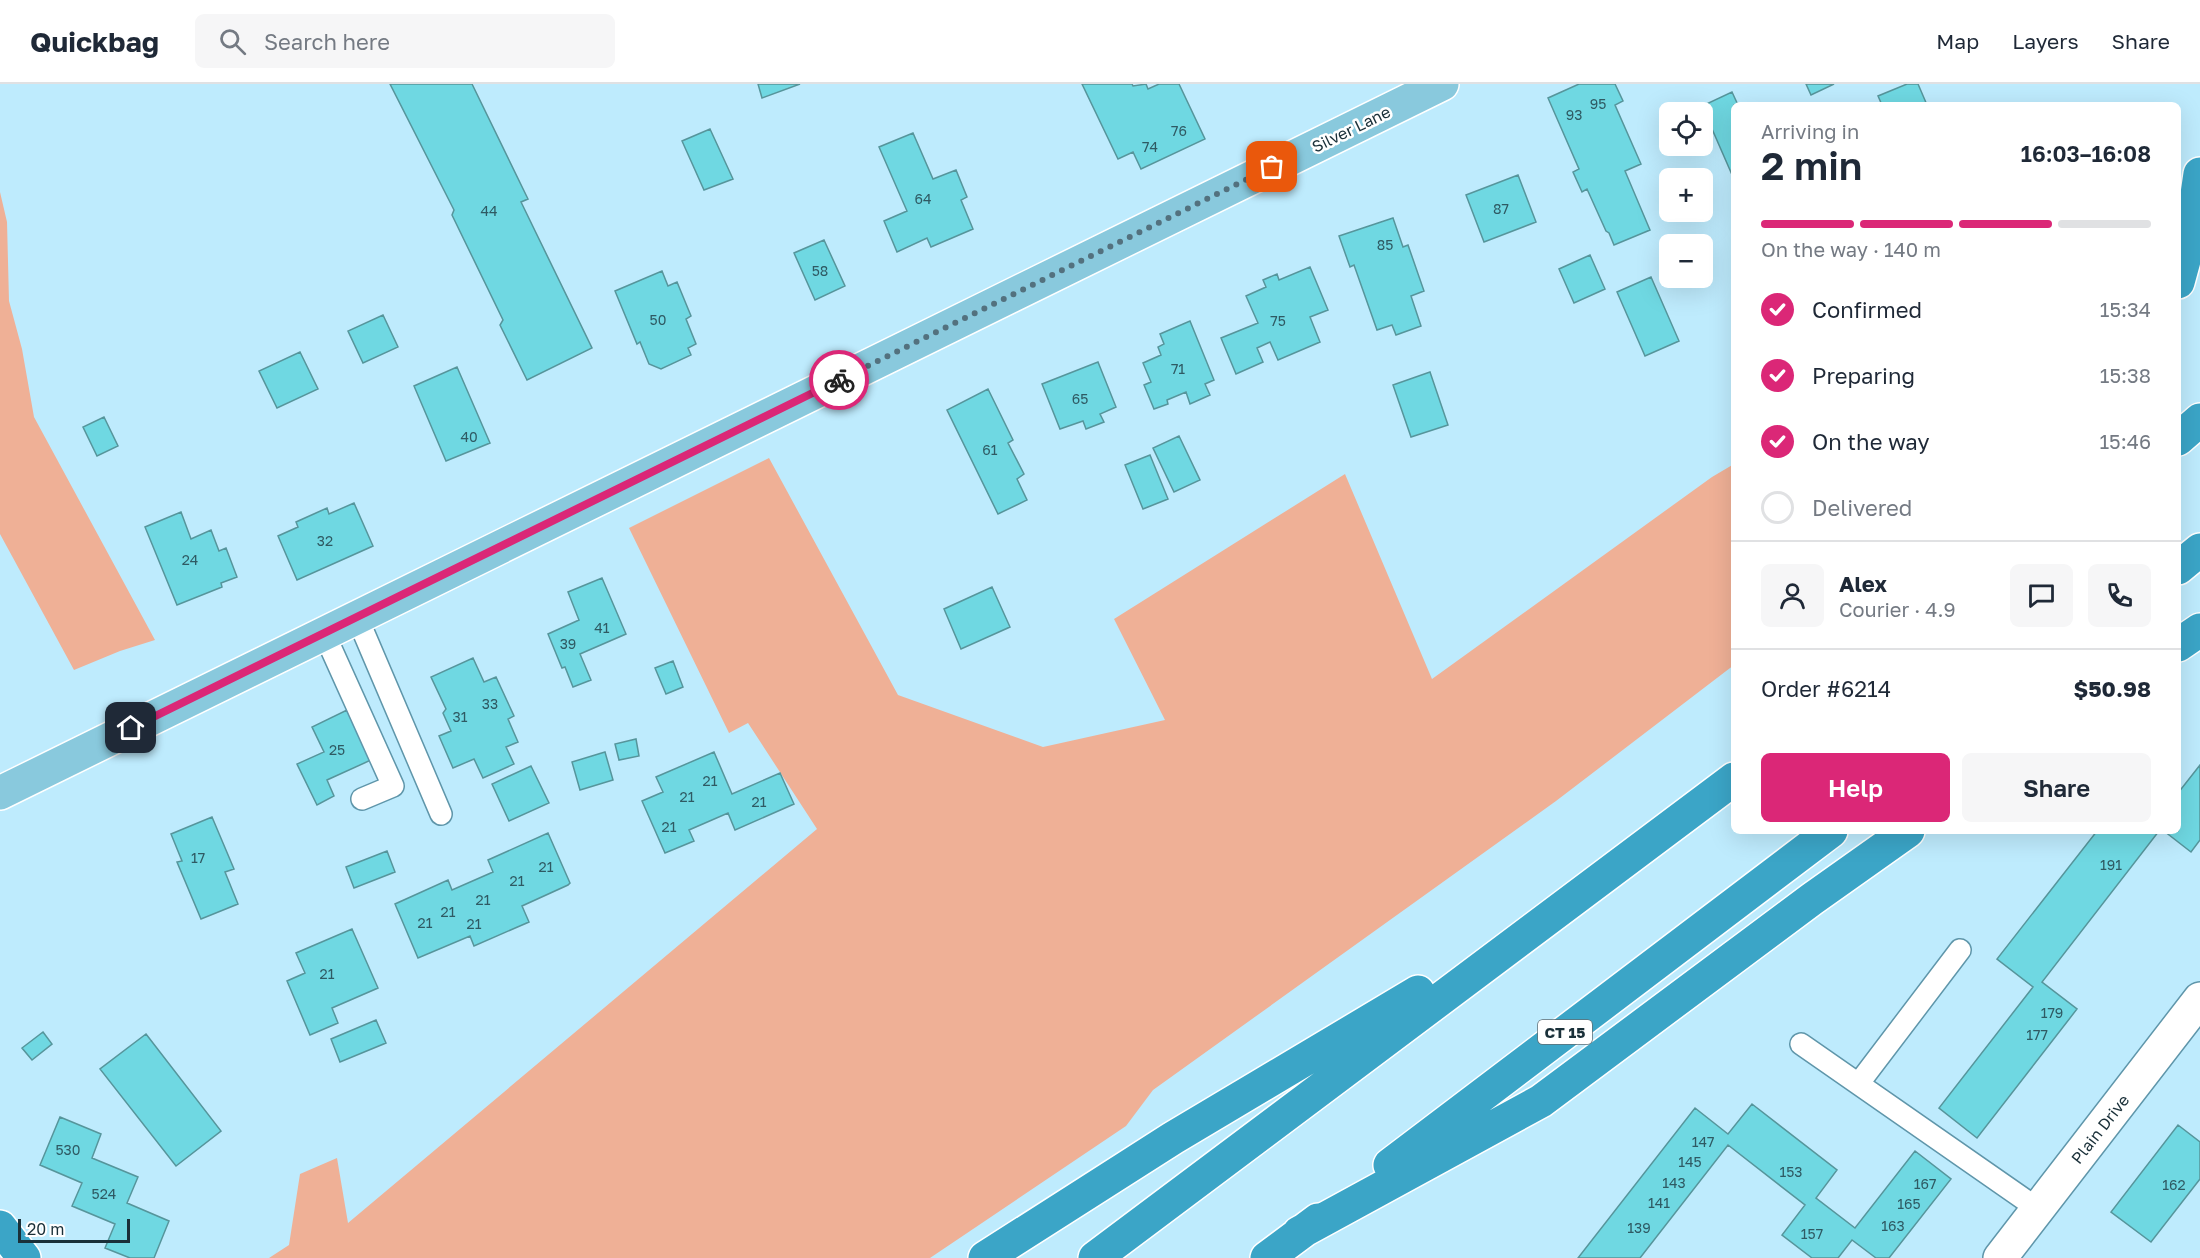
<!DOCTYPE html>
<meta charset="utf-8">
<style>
:root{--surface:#fff;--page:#f6f6f7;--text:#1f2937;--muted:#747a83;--line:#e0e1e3;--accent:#db2777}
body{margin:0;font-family:"Golos Text",sans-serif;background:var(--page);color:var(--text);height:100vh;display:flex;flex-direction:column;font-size:22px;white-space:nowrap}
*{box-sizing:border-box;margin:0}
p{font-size:20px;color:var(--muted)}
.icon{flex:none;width:33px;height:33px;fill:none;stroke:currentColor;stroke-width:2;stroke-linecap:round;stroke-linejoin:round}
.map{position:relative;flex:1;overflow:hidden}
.drawer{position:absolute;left:1731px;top:18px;width:450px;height:732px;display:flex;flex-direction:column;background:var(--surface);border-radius:9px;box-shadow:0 6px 24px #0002}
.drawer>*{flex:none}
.buttons{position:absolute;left:1659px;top:18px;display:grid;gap:12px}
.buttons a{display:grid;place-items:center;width:54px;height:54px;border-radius:9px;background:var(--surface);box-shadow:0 6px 24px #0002;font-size:30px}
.scale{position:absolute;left:18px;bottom:15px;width:112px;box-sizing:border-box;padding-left:6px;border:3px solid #1a3039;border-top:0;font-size:16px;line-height:21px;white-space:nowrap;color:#1a3039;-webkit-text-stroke:4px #fff;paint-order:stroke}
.pin{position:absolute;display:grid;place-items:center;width:51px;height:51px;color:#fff;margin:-26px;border-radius:12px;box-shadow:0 3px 9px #0006}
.courier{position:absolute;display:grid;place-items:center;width:60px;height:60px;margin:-30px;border:4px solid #db2777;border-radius:50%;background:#fff;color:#222;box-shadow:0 2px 8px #0007}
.head em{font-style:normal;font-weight:600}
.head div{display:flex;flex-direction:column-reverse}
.head{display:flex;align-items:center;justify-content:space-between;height:102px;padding:0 30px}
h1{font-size:39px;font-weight:600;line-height:45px}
.bar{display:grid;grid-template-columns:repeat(4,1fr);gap:9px 6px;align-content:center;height:72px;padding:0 30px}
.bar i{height:8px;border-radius:4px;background:var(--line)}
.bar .on{background:var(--accent)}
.bar p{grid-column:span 4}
.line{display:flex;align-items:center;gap:15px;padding:0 30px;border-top:2px solid var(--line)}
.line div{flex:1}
.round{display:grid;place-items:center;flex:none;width:63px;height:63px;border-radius:9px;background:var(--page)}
ol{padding:0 30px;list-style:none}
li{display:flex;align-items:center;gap:18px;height:66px}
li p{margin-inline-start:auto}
li .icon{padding:6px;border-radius:50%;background:var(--accent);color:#fff;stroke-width:4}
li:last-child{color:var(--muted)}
li i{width:33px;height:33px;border:3px solid var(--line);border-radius:50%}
.action{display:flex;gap:12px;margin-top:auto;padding:12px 30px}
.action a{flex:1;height:69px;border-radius:9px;background:var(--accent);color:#fff;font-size:24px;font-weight:600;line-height:69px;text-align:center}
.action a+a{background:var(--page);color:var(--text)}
header{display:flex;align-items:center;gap:36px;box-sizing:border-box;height:84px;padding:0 30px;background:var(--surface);border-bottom:2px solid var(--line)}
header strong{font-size:28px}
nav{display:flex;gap:33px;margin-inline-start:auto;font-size:21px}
.search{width:420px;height:54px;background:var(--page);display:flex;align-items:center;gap:15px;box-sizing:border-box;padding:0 21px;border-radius:9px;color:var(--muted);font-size:22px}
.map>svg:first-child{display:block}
</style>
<header>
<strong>Quickbag</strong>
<div class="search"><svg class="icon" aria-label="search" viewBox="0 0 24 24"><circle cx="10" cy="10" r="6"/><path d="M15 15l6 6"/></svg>Search here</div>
<nav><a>Map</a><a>Layers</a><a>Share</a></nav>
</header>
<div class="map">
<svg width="2200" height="1174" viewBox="0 0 2200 1174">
<rect width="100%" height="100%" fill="#beebfd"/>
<path fill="#efb096" d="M0 108 7 138 9 217 22 265 34 333 155 556 120 567 74 586 0 450Z
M769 374 898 611 1043 663 1165 636 1114 535 1345 390 1432 595 1712 393 1734 380V581L1556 717 1153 1006 1126 1042 930 1174H269L289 1161 300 1090 337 1074 348 1139 817 745 748 639 729 649 629 444Z"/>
<path fill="#6fd8e2" stroke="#56959b" stroke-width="1.5" d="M390 0H472L528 115 521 118 592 264 527 296 500 241 503 236 452 131 454 126Z
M758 0H800L762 14Z
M1082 0H1132L1133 2 1146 0 1148 5 1159 0H1179L1205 55 1141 85 1133 68 1118 75Z
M1579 0H1615L1623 17 1615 21 1641 80 1625 87 1650 146 1614 161 1609 149 1606 147 1587 105 1582 108 1573 88 1579 85 1548 14Z
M1806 0H1834L1811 11Z
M1907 0H1918L1927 21H1882L1878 12Z
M1732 8 1738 21H1734L1733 93 1702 22Z
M710 45 733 95 704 106 682 57Z
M913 49 933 95 956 86 967 113 961 116 973 145 931 163 927 154 897 168 884 137 907 127 879 63Z
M1518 91 1536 138 1484 158 1466 111Z
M1393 134 1403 163 1408 161 1424 207 1411 212 1421 242 1396 251 1392 241 1377 246 1354 181 1350 183 1339 152Z
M824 156 845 202 815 216 794 169Z
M1590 171 1605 205 1574 219 1559 185Z
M1310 183 1328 226 1310 233 1320 258 1278 276 1270 258 1257 264 1263 278 1236 290 1221 254 1258 239 1246 212 1266 203 1263 196 1277 190 1279 196Z
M662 187 668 202 677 198 691 232 686 235 696 260 688 264 691 271 661 285 649 280 640 258 637 260 615 207Z
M1651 193 1679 257 1645 272 1617 208Z
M383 231 398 263 363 279 348 247Z
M1190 237 1214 296 1205 300 1210 311 1190 320 1186 308 1167 316 1168 320 1154 325 1144 301 1151 298 1143 279 1161 271 1158 263 1164 260 1160 250Z
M300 268 318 305 277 324 259 287Z
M1098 278 1116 323 1100 330 1104 338 1086 345 1083 337 1060 345 1042 300Z
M457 283 490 359 446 377 414 302Z
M1430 288 1448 341 1411 353 1393 301Z
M988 305 1013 356 1008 359 1024 390 1017 395 1027 416 998 430 947 326Z
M104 333 118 362 97 372 83 343Z
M1179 352 1200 396 1174 408 1153 364Z
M1150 371 1168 415 1143 425 1125 381Z
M354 419 373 462 297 496 278 452 298 443 296 438 327 424 329 430Z
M181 428 191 455 211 446 219 467 226 464 237 493 221 499 222 503 177 521 145 443Z
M602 494 626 550 580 570 591 596 573 603 565 583 562 584 548 550 579 536 568 508Z
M992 503 1010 543 961 565 944 525Z
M473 574 484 598 496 593 514 632 508 635 518 658 506 663 514 680 483 694 474 675 453 684 439 652 451 647 443 629 446 625 431 593Z
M673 577 683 603 666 610 655 584Z
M347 626 371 676 327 696 334 712 317 721 297 680 324 668 312 643Z
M636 655 639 672 619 676 615 660Z
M605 668 613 696 580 706 572 678Z
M714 668 732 710 780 689 794 720 735 746 728 729 689 746 694 757 665 769 642 717 663 708 656 693Z
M2200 681V756L2191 768 2164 747H2178V709Z
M531 682 549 719 509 737 492 700Z
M212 733 234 785 225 788 238 820 201 835 177 778 182 777 171 750Z
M2097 747H2159L2042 898 2077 925 1977 1054 1939 1024 2033 903 1997 875Z
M548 749 570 799 568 801 522 822 529 838 474 862 470 852 418 874 395 820 448 796 452 806 493 788 488 776Z
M387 767 395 788 354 804 346 783Z
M352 845 378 904 332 924 338 939 310 951 287 897 305 889 296 869Z
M376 936 386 959 340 978 331 955Z
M43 948 52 960 32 976 22 964Z
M146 950 221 1047 176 1082 100 985Z
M1752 1020 1837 1086 1816 1114 1855 1144 1915 1067 1951 1095 1889 1174H1876L1852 1156 1838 1174H1812L1782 1151 1805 1121 1728 1061 1640 1174H1578L1695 1024 1728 1050Z
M60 1033 101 1050 92 1074 138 1093 127 1119 169 1137 154 1174H130L105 1164 115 1140 72 1122 82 1099 40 1081Z
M2178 1041 2200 1058V1095L2151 1158 2111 1128Z"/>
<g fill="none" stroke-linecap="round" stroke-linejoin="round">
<g stroke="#5f96aa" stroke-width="24">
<path id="lane" d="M357 533 441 730
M324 549 393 702 362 715
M1801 960 2038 1125
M1859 999 1960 866"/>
</g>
<g stroke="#5f96aa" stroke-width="36">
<path id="street" d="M2000 1174 2200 915"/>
</g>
<g stroke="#fff" stroke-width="36">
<path id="primary" d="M0 709 1442 0"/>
</g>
<g stroke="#fff" stroke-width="36">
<path id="highway" d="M2178 198 2191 151 2200 90
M2178 355 2200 336
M2178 484 2200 466
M2178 561 2200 546
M1390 1081 1831 747
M0 1143 24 1174
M1299 1149 1541 1017 1812 815 1908 747
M985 1174 1173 1054 1418 908
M1095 1174 1734 695
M1267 1174 1318 1136"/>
</g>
<use href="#lane" stroke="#fff" stroke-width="21"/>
<use href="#street" stroke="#fff" stroke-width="33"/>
<use href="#primary" stroke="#89c9dd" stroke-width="33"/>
<use href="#highway" stroke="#3ba5c7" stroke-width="33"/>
</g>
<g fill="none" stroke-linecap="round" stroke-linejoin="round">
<path stroke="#53717e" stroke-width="6" stroke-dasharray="0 10.8" d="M839 296 1272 83"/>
<path stroke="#db2777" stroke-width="8" d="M131 644 839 296"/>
</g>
<g text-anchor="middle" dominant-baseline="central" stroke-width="5" stroke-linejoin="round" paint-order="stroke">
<g font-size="14" fill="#2f5a63">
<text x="1598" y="19">95</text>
<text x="1574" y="30">93</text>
<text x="1179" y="46">76</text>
<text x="1150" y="62">74</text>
<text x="923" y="114">64</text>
<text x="1501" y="124">87</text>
<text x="489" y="126">44</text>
<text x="1385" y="160">85</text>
<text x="820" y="186">58</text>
<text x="658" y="235">50</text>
<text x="1278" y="236">75</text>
<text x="1178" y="284">71</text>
<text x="1080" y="314">65</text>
<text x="469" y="352">40</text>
<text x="990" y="365">61</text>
<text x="325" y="456">32</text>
<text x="190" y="475">24</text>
<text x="602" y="543">41</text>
<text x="568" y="559">39</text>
<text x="490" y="619">33</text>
<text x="460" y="632">31</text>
<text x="337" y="665">25</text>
<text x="710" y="696">21</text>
<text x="687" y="712">21</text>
<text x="759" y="717">21</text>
<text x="669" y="742">21</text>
<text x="198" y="773">17</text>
<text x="2111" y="780">191</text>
<text x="546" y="782">21</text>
<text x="517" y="796">21</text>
<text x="483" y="815">21</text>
<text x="448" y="827">21</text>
<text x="425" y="838">21</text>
<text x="474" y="839">21</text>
<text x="327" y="889">21</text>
<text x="2052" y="928">179</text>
<text x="2037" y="950">177</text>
<text x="1703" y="1057">147</text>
<text x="68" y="1065">530</text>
<text x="1690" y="1077">145</text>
<text x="1791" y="1087">153</text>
<text x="1674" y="1098">143</text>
<text x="1925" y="1099">167</text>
<text x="2174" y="1100">162</text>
<text x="104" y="1109">524</text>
<text x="1659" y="1118">141</text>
<text x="1909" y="1119">165</text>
<text x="1893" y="1141">163</text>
<text x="1639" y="1143">139</text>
<text x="1812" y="1149">157</text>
</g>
<rect fill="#fff" stroke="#5f6e74" stroke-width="1.5" x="1538" y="936" width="54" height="24" rx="4.5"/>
<g font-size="15" font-weight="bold" fill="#1a3039">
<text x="1565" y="948">CT 15</text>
</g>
<g font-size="16" fill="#1a3039" stroke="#fff">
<text transform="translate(1351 45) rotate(-26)">Silver Lane</text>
<text transform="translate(2100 1045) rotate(-52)">Plain Drive</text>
</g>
</g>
</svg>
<div class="buttons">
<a><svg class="icon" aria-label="locate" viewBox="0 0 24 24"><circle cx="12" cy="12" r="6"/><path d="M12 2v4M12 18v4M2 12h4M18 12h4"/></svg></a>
<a>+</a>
<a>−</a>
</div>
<div class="scale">20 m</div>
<div class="pin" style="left:1272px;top:83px;background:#ea580c"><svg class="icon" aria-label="bag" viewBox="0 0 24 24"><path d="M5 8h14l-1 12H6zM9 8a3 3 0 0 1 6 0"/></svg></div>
<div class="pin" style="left:131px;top:644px;background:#1f2937"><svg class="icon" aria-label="home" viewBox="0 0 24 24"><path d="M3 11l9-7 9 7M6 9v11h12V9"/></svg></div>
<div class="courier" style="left:839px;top:296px"><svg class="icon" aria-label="bike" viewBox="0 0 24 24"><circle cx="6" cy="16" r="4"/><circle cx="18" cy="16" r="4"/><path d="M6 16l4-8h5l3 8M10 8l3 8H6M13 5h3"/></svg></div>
<section class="drawer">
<div class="head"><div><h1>2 min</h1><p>Arriving in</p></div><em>16:03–16:08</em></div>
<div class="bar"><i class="on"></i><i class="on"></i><i class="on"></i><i></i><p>On the way · 140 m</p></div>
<ol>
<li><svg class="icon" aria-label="check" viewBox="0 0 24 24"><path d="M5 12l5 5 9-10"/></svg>Confirmed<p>15:34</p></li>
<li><svg class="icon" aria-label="check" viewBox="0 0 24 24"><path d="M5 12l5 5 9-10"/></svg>Preparing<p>15:38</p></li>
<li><svg class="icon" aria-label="check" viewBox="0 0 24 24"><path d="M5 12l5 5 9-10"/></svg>On the way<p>15:46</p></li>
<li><i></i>Delivered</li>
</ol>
<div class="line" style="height:108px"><a class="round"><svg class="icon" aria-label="person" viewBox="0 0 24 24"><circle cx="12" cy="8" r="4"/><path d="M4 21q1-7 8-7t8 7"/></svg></a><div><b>Alex</b><p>Courier · 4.9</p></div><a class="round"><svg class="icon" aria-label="chat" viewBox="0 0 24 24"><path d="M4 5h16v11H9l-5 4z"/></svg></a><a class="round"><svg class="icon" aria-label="phone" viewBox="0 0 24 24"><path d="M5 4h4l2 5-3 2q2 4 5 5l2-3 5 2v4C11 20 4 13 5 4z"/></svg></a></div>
<div class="line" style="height:78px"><div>Order #6214</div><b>$50.98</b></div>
<div class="action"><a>Help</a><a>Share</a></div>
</section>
</div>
